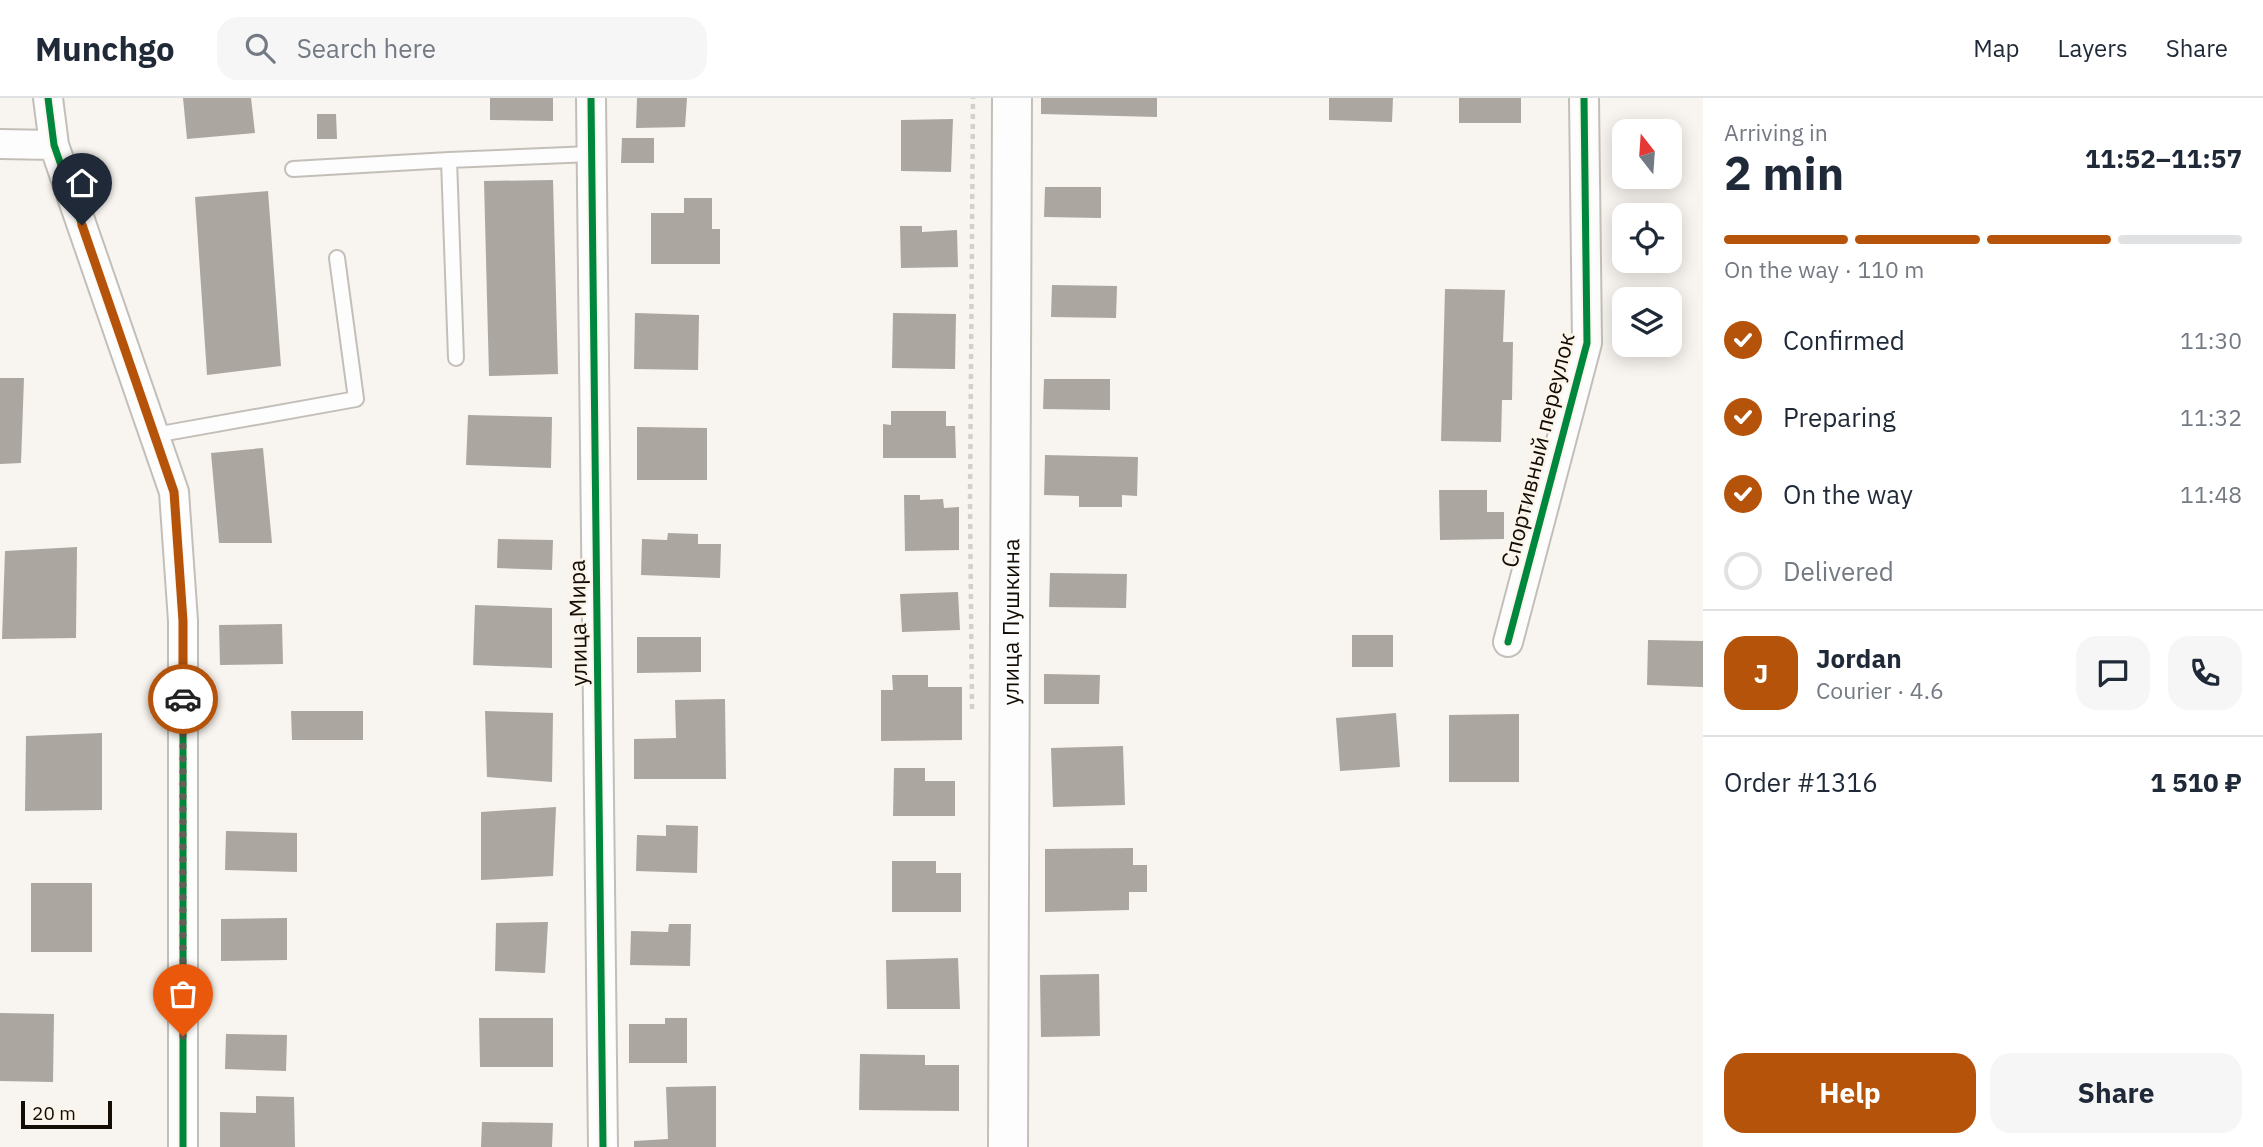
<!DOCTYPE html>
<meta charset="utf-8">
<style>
:root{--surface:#fff;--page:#f6f6f7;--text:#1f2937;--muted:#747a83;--line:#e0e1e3;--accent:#b45309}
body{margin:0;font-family:"IBM Plex Sans",sans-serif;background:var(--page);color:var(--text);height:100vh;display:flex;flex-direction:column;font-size:26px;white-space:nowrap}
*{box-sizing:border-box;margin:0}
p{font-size:23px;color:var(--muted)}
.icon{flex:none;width:38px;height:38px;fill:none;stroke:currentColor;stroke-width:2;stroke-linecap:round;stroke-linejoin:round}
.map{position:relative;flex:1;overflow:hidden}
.side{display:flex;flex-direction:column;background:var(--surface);width:560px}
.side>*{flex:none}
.needle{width:46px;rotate:343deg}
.buttons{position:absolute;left:1612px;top:21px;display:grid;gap:14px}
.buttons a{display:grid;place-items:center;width:70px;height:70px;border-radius:14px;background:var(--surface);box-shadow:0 4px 18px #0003;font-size:35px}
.scale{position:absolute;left:21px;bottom:18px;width:91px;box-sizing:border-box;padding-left:7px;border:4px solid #130d05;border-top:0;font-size:19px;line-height:24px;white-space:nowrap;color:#130d05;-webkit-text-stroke:5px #fcf5eb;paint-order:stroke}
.pin{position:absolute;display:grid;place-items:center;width:60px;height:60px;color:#fff;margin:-72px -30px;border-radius:50% 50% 50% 0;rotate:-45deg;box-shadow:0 0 7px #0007}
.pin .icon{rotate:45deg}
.courier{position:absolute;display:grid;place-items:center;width:70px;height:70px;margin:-35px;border:5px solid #b45309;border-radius:50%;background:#fff;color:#222;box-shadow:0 2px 9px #0007}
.headline em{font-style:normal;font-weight:700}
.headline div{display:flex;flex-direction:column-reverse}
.headline{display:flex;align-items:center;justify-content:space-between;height:119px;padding:0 21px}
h1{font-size:46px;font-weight:700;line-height:52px}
.bar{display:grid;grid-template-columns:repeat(4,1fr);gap:10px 7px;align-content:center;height:84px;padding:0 21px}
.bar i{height:9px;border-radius:5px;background:var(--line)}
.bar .selected{background:var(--accent)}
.bar p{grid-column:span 4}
.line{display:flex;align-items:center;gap:18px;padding:0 21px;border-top:2px solid var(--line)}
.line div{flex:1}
.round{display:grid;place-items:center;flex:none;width:74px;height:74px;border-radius:21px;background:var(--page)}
ol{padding:0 21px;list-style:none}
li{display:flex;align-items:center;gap:21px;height:77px}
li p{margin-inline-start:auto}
li .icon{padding:7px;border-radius:50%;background:var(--accent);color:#fff;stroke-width:4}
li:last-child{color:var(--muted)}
li i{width:38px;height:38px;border:4px solid var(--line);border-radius:50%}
.button{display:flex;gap:14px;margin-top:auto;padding:14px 21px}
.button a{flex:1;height:80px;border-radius:21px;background:var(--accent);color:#fff;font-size:28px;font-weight:700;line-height:80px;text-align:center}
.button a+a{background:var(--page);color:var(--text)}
header{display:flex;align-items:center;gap:42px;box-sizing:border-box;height:98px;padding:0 35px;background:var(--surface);border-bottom:2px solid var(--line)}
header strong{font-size:33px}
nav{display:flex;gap:38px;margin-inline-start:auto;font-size:24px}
.search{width:490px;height:63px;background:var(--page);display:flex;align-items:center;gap:18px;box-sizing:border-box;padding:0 24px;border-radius:21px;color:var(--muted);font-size:26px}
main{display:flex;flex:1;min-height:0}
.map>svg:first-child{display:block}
</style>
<header>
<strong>Munchgo</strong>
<div class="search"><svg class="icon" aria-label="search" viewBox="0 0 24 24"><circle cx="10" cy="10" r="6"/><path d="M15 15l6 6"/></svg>Search here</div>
<nav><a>Map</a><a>Layers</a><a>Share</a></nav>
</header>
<main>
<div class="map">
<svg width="1703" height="1049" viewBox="0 0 1703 1049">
<rect width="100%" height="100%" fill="#f8f4ef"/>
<path fill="#aba6a0" d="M183 0H251L255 35 187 41Z
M490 0H553V23L490 22Z
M637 0H687L685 29 636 30Z
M1041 0H1157V19L1041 16Z
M1329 0H1393L1392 24 1329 22Z
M1459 0H1521V25H1459Z
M317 16H336L337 41H317Z
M953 21 951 74 901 73V22Z
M622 40H654V65H621Z
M553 82 558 276 489 278 484 83Z
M1045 89H1101V120L1044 119Z
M268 93 281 268 207 277 195 99Z
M684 100H712V131H720V166H651V115H684Z
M900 128H922V134L957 132 958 169 901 170Z
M1052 187 1117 188 1116 220 1051 219Z
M1445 191 1505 192 1503 244H1513L1512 302H1502L1501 344 1441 343Z
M635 215 699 217 698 272 634 271Z
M893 215 956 216 955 271 892 270Z
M0 280H24L21 365 0 366Z
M1044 281H1110V312L1043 311Z
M891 313H946V328H955L956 360H883V326L891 327Z
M468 317 552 319 551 370 466 367Z
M637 329 707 330V382H637Z
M263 350 272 445H219L211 355Z
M1045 357 1138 359 1137 398 1122 397V409H1079V398L1044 397Z
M1439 392H1487V414H1504V441L1440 442Z
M904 397H920V402L943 401 944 410 959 409V452L905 453Z
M668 435 698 436V446H721L720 480 641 477 642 441 667 442Z
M498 441 553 442 552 472 497 470Z
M77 449 76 540 2 541 5 453Z
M1050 475 1127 476 1126 510 1049 509Z
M958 494 960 532 902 534 900 496Z
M475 507 552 510V570L473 567Z
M282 526 283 566 220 567 219 527Z
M1352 537H1393V569H1352Z
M637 539H701V574L637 575Z
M1648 542 1703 543V589L1647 587Z
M1044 576 1100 577 1099 606H1044Z
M892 577H928V589H962V642L881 643V592H893Z
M725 601 726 681H634V641L676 640 675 602Z
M291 613H363V642H292Z
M485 613 553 615 552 684 487 679Z
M1396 615 1400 669 1340 673 1336 620Z
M1519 616V684H1449V617Z
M102 635V712L25 713 26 638Z
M1123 648 1125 707 1053 709 1051 650Z
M894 670H925V683H955V718H893Z
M556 709 553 778 481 782V714Z
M666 727 698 728 697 775 636 773 637 737 666 738Z
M226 733 297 735V774L225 772Z
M1133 750V767H1147V794H1129V812L1045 814V751Z
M892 763H936V775H961V814H892Z
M31 785H92V854H31Z
M287 820V862L221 863V821Z
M548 824 545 875 495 873 496 825Z
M669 826H691L690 868 630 867 631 833 668 834Z
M958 860 960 911H887L886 862Z
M1099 876 1100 938 1041 939 1040 877Z
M0 915 54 916 53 984 0 983Z
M479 920H553V969H480Z
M665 920H687V965H629V926H665Z
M226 936 287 937 286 973 225 971Z
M860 956 925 957V967H959V1013L859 1012Z
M716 988V1049H634V1043L668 1041 666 989Z
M256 998 294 999 295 1049H220V1014L256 1015Z
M482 1024 553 1025 552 1049H481Z"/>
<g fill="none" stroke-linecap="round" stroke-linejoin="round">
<g stroke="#c3bfb8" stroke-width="18">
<path id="service" d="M449 62 591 56
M293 71 449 62 456 260
M155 337 356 301 337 160"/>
</g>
<g stroke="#c3bfb8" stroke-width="32">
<path id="minor" d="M48 0 54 47 174 394 183 523V1049
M591 0 603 1049
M0 46 54 47
M1508 544 1587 245 1584 0"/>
</g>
<g stroke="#c3bfb8" stroke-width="42">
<g id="secondary">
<path id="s1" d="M1008 1049 1012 0"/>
</g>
</g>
<path stroke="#d2d0cf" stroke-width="4.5" stroke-dasharray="5 5" stroke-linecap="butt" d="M972 611 970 404 973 0"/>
<use href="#service" stroke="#fefdfd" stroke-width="14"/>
<use href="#minor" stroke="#fefdfd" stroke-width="28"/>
<use href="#secondary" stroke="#fefdfd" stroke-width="38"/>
<g stroke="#fcf5eb" stroke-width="11">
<path id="cycleway" d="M48 0 54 47 174 394 183 523V1049
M591 0 603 1049
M1508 544 1587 245 1584 0"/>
</g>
<use href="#cycleway" stroke="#00873e" stroke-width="7"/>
</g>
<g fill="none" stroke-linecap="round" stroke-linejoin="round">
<path stroke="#635e57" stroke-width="7" stroke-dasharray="0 12.6" d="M183 938V601"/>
<path stroke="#b45309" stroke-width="9" d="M82 127 174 394 183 523V601"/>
</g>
<g text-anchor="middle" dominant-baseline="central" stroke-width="5" stroke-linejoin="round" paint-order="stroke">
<g font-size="23" fill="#130d05" stroke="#fcf5eb">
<text transform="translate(1537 352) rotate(-76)">Спортивный переулок</text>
<text stroke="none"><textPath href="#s1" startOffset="525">улица Пушкина</textPath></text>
<text transform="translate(577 525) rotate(-91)">улица Мира</text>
</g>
</g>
</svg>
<div class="buttons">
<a><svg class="needle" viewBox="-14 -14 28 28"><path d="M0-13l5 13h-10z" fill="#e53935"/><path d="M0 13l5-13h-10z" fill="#747a83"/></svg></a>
<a><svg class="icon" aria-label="locate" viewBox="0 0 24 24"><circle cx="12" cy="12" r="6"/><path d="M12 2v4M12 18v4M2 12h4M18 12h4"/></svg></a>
<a><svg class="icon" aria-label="layers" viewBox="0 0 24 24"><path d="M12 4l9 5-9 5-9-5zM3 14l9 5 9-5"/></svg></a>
</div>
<div class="scale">20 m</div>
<div class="pin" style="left:183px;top:938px;background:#ea580c"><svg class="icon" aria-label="bag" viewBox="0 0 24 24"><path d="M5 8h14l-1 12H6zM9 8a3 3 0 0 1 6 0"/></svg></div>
<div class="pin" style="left:82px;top:127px;background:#1f2937"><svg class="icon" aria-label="home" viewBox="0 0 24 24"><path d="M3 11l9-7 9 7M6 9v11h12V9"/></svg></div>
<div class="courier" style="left:183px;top:601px"><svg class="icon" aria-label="car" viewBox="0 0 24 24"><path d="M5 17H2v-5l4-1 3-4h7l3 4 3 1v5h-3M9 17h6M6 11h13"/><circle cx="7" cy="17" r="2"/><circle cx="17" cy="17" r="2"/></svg></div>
</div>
<section class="side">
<div class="headline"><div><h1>2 min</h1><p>Arriving in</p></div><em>11:52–11:57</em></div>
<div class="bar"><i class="selected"></i><i class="selected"></i><i class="selected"></i><i></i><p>On the way · 110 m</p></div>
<ol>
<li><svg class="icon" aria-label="check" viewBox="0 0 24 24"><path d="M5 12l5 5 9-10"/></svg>Confirmed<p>11:30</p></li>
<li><svg class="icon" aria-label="check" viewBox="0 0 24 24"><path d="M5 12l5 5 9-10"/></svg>Preparing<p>11:32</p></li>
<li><svg class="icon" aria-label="check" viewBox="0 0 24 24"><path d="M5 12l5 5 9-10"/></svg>On the way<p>11:48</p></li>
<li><i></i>Delivered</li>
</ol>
<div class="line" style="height:126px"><b class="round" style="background:var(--accent);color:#fff">J</b><div><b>Jordan</b><p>Courier · 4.6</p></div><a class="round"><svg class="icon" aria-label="chat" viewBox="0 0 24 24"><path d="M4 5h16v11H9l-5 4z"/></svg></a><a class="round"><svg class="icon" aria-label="phone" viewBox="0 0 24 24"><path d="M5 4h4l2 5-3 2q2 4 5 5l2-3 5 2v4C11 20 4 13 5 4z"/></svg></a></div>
<div class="line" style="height:91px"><div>Order #1316</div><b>1 510 ₽</b></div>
<div class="button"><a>Help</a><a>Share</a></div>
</section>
</main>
